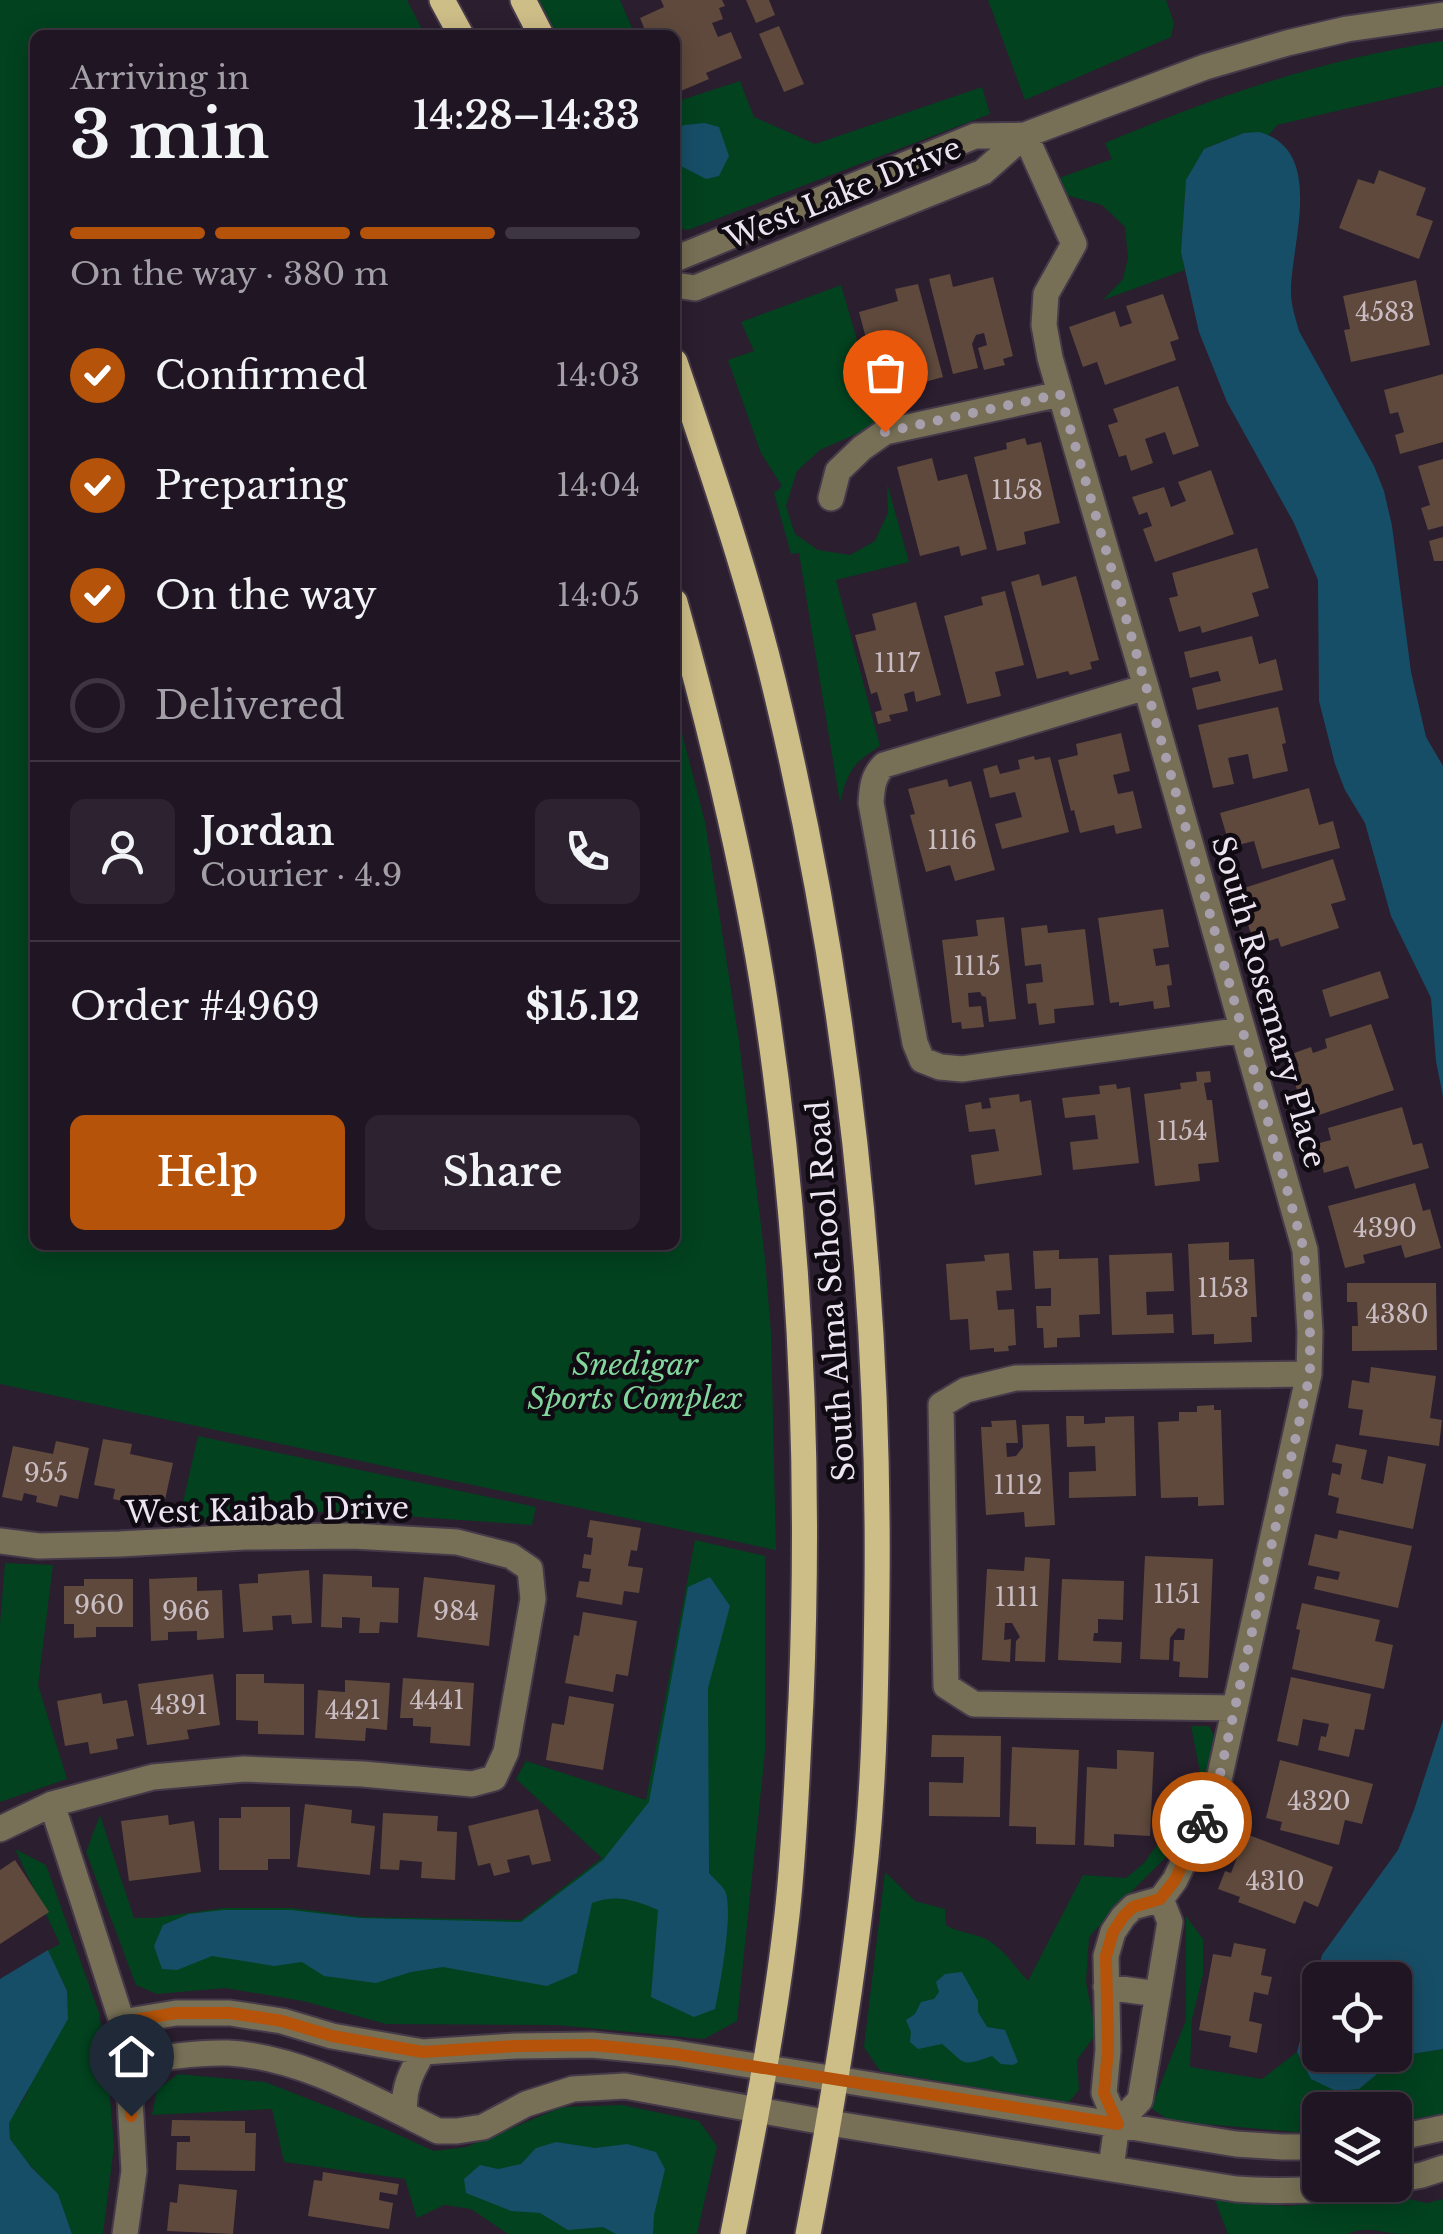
<!DOCTYPE html>
<meta charset="utf-8">
<style>
:root{--surface:#201623;--page:#2d2330;--text:#f1f3f6;--muted:#a29fa6;--line:#3d3541;--accent:#b45309}
body{margin:0;font-family:"Libre Baskerville",serif;background:var(--page);color:var(--text);height:100vh;display:flex;flex-direction:column;font-size:38px;white-space:nowrap}
*{box-sizing:border-box;margin:0}
p{font-size:32px;color:var(--muted)}
.icon{flex:none;width:55px;height:55px;fill:none;stroke:currentColor;stroke-width:2;stroke-linecap:round;stroke-linejoin:round}
.map{position:relative;flex:1;overflow:hidden}
.drawer{position:absolute;left:30px;top:30px;width:650px;height:1220px;display:flex;flex-direction:column;background:var(--surface);border-radius:15px;box-shadow:0 5px 25px #0003,0 0 0 2px var(--line)}
.drawer>*{flex:none}
.controls{position:absolute;left:1302px;top:1962px;display:grid;gap:20px}
.controls a{display:grid;place-items:center;width:110px;height:110px;border-radius:15px;background:var(--surface);box-shadow:0 5px 25px #0003,0 0 0 2px var(--line);font-size:50px}
.pin{position:absolute;display:grid;place-items:center;width:85px;height:85px;color:#fff;margin:-102px -42px;border-radius:50% 50% 50% 0;rotate:-45deg;box-shadow:0 0 10px #0007}
.pin .icon{rotate:45deg}
.courier{position:absolute;display:grid;place-items:center;width:100px;height:100px;margin:-50px;border:8px solid #b45309;border-radius:50%;background:#fff;color:#222;box-shadow:0 2px 12px #0007}
.headline em{font-style:normal;font-weight:600}
.headline div{display:flex;flex-direction:column-reverse}
.headline{display:flex;align-items:center;justify-content:space-between;height:170px;padding:0 40px}
h1{font-size:65px;font-weight:600;line-height:75px}
.bar{display:grid;grid-template-columns:repeat(4,1fr);gap:15px 10px;align-content:center;height:120px;padding:0 40px}
.bar i{height:12px;border-radius:8px;background:var(--line)}
.bar .current{background:var(--accent)}
.bar p{grid-column:span 4}
.line{display:flex;align-items:center;gap:25px;padding:0 40px;border-top:2px solid var(--line)}
.line div{flex:1}
.round{display:grid;place-items:center;flex:none;width:105px;height:105px;border-radius:15px;background:var(--page)}
ol{padding:0 40px;list-style:none}
li{display:flex;align-items:center;gap:30px;height:110px}
li p{margin-inline-start:auto}
li .icon{padding:10px;border-radius:50%;background:var(--accent);color:#fff;stroke-width:4}
li:last-child{color:var(--muted)}
li i{width:55px;height:55px;border:5px solid var(--line);border-radius:50%}
.primary-button{display:flex;gap:20px;margin-top:auto;padding:20px 40px}
.primary-button a{flex:1;height:115px;border-radius:15px;background:var(--accent);color:#fff;font-size:40px;font-weight:600;line-height:115px;text-align:center}
.primary-button a+a{background:var(--page);color:var(--text)}
.map>svg:first-child{display:block}
</style>
<div class="map">
<svg width="1443" height="2234" viewBox="0 0 1443 2234">
<rect width="100%" height="100%" fill="#2b1e2f"/>
<path fill="#02421f" d="M0 0H407L425 35H35V1245H675V706L705 822 739 1041 765 1259 771 1333 776 1550 0 1384Z
M535 0H620L635 35H552Z
M988 0H1166L1174 23 1171 37 1025 100Z
M1443 41V86L1277 125 1269 135 1244 133 1204 149 1186 181 1181 252 1185 270 1103 300 1123 279 1128 258 1125 227 1102 205 1066 195 1059 178 1112 159 1105 143C1217 96 1323 59 1443 41Z
M740 81 754 117 815 144 982 87 990 114 688 230 675 228V102Z
M841 285 881 423 820 450 797 471 786 506 795 534 818 550 850 555 875 541 888 513 887 483 909 562 836 580 880 746C852 764 848 771 840 803L799 553 791 554 774 493 782 486 761 453 728 360 754 351 741 322Z
M198 1436 536 1507 532 1525 332 1511 178 1524Z
M695 1540 765 1556V1752L737 2021 704 2039 557 2025 386 2024 303 2001 225 1988 157 1994 136 1985 86 1852 100 1815 134 1918H153L224 1908H292L362 1917 521 1920 602 1858 516 1779 526 1761 646 1800Z
M5 1563 53 1565 38 1685 67 1779 0 1802V1624Z
M1191 1726H1209L1218 1743 1208 1785 1178 1845 1124 1899 1089 1937 1086 1982 1096 2034 1077 2060 1079 2090 1068 2103 880 2071 864 2047 885 1872 915 1901 945 1909 946 1925C959 1933 973 1933 986 1939 1003 1948 1015 1967 1028 1981L1083 1875 1126 1878 1144 1863 1176 1819 1200 1772Z
M15 1849 46 1865 99 2013 107 2061 114 2146 103 2234H72L58 2195 24 2159 10 2139 8 2123 26 2095 67 1991 48 1950 60 1944Z
M1186 1916 1203 1939V1975L1192 2019 1190 2067 1262 2079 1297 2052 1311 2078 1359 2089 1399 2056 1443 2049V2114L1395 2122V2110H1320V2130L1295 2132 1170 2121 1151 2108 1186 2020Z
M178 2074 265 2082 383 2128 434 2151 466 2147 562 2107 622 2105 699 2121 717 2146 697 2234H508L471 2209 444 2205 417 2218 405 2179 284 2162 272 2109 152 2115 157 2090Z
M1394 2196 1427 2203 1443 2199V2234C1428 2234 1413 2234 1399 2234 1381 2233 1366 2225 1348 2234H1228L1215 2200 1287 2206Z"/>
<path fill="#174e67" fill-rule="evenodd" d="M705 123 719 127 729 156 719 176 706 179 675 163V131L684 125Z
M1259 132C1327 150 1290 246 1291 293 1291 306 1296 319 1299 331L1374 466 1384 491 1392 526 1411 672 1426 737 1443 766V1097L1436 1061 1431 998 1391 916 1365 823 1345 790 1335 764 1319 701 1318 580 1294 523 1227 402 1199 332 1181 252 1186 180 1204 149 1244 133Z
M710 1577 730 1606 708 1688 709 1873C713 1878 722 1885 725 1891 734 1910 720 1986 715 2009L694 2017 651 1997 658 1910C634 1900 617 1894 592 1903L577 1973 547 1986 443 1967 411 1972 376 1983 324 1976 302 1962 274 1966 212 1956 177 1970 162 1969 154 1946 163 1925 189 1914 223 1910H291L360 1918 521 1922 603 1860 649 1802 688 1587Z
M1443 1720V2049L1399 2056 1359 2089 1336 2091 1311 2079 1297 2052 1322 1955 1398 1850 1414 1810ZM1320 1980H1395V2055H1320Z
M48 1950 67 1991 68 2019 9 2123 10 2139 31 2167 58 2194 72 2234H0V1979Z
M962 1972 978 2001V2012L987 2027 1005 2030 1018 2062 1013 2065 1001 2064 992 2056C959 2068 966 2063 942 2044L918 2049 910 2042 911 2032 906 2020 915 2014 921 2002 934 1999 939 1992 936 1982 945 1974Z
M556 2142 595 2148 627 2144 656 2152 665 2169 654 2215 653 2234H616L603 2227 568 2230 540 2213 511 2211 466 2193 464 2179 480 2165 498 2169 521 2164 536 2148Z"/>
<path fill="#5f493c" d="M661 0H722L725 6 719 8 723 19 712 23 718 37 731 32 742 58 706 73 709 79 676 93 675 35H647L640 18 664 7Z
M746 0H769L775 15 756 23Z
M779 26 804 84 784 92 759 34Z
M1379 170 1426 188 1416 215 1433 221 1419 259 1339 228 1358 179 1374 184Z
M950 274 953 287 993 277 1013 356 1003 359 1005 365 984 370 978 348 987 345 984 333 976 335 972 344 978 368 953 374 929 279Z
M1416 280 1430 345 1351 362 1344 330 1350 329 1343 296Z
M918 284 943 377 914 385 908 361 901 356 892 358 896 372 905 370 908 384 890 389 888 381 878 383 859 312 898 301 895 289Z
M1163 294 1179 339 1170 342 1176 360 1105 385 1097 362 1083 367 1069 327 1115 311 1120 327 1132 323 1126 306Z
M1443 374V442L1400 454 1395 435 1404 432 1398 412 1390 414 1384 390Z
M1178 386 1199 446 1173 455 1165 432 1145 439 1153 463 1131 471 1126 455 1119 457 1108 425 1118 422 1113 409Z
M1025 438 1027 445 1041 442 1060 523 1024 532 1026 544 997 551 974 457 1007 449 1006 443Z
M932 458 938 481 967 474 987 549 961 556 959 546 920 556 897 467Z
M1443 459V526L1428 530 1421 508 1430 505 1418 466Z
M1211 470 1234 534 1155 562 1143 529 1152 526 1147 512 1139 515 1132 497 1164 487 1171 507 1186 501 1178 482Z
M1443 537V561H1434L1429 541Z
M1257 548 1269 588 1252 593 1259 616 1202 633 1200 626 1179 632 1169 598 1178 596 1172 573Z
M1039 574 1042 586 1076 576 1099 660 1090 662 1092 669 1070 675 1068 671 1037 679 1011 582Z
M1005 591 1024 665 995 672 1001 696 967 704 944 616 983 605 981 597Z
M916 602 941 695 916 702 914 691 904 694 908 711 889 715 891 721 878 724 875 712 882 710 877 692 871 694 855 635 876 630 872 614Z
M1252 636 1259 664 1276 659 1283 690 1197 710 1192 688 1221 681 1218 671 1190 678 1184 652Z
M1278 707 1286 743 1282 744 1288 771 1253 779 1248 754 1228 758 1234 784 1213 788 1198 725Z
M1121 733 1130 771 1113 775 1118 794 1133 791 1142 828 1116 834 1114 825 1080 833 1074 810 1071 811 1058 760 1078 755 1076 744Z
M1034 756 1035 760 1050 757 1069 832 1002 849 995 824 1022 817 1015 792 990 798 983 769 997 765 1000 774 1020 769 1018 760Z
M947 779 949 787 971 781 995 870 955 881 950 865 926 872 910 815 915 814 908 789Z
M1309 788 1319 825 1333 821 1340 848 1262 869 1254 841 1230 847 1220 813Z
M1333 859 1346 900 1331 904 1339 928 1281 947 1278 938 1255 946 1243 909 1250 906 1244 888Z
M1163 909 1169 947 1153 949 1156 966 1169 964 1172 985 1167 986 1170 1007 1154 1009 1153 1001 1119 1006V1002L1110 1003 1098 918Z
M1004 917 1016 1019 989 1022 986 997 982 996 980 992 968 993 969 1007 981 1006 984 1027 962 1029 961 1022 952 1023 942 940 978 936 976 920Z
M1047 925 1048 933 1085 929 1094 1005 1054 1009 1055 1023 1039 1025 1036 1003 1028 1004 1026 984 1043 982 1041 964 1025 966 1021 928Z
M1380 971 1389 998 1330 1017 1322 990Z
M1371 1024 1394 1090 1307 1119 1290 1069 1299 1066 1294 1053 1311 1047 1313 1053 1327 1048 1325 1039Z
M1210 1071 1211 1082 1204 1083 1207 1100H1212L1219 1162 1198 1164 1200 1181 1155 1186 1144 1094 1181 1089 1180 1083 1197 1081 1196 1072Z
M1116 1084 1117 1089 1130 1087 1139 1163 1073 1170 1070 1142 1098 1139 1095 1115 1065 1118 1062 1098 1100 1094 1099 1086Z
M1019 1094 1020 1102 1031 1100 1042 1175 975 1185 971 1155 999 1151 995 1129 969 1132 965 1105 981 1102 982 1109 991 1108 989 1098Z
M1402 1107 1413 1145 1422 1143 1429 1168 1355 1189 1348 1166 1324 1173 1316 1144 1331 1140 1328 1128Z
M1415 1183 1423 1211 1430 1209 1441 1248 1405 1258 1401 1245 1363 1255 1365 1263 1345 1268 1328 1206Z
M1229 1242V1260L1254 1259 1257 1317H1251L1252 1342 1214 1344V1334L1192 1335 1188 1244Z
M1059 1250V1259L1098 1258 1100 1314 1079 1315 1080 1337 1057 1338V1347L1044 1348 1043 1328H1037L1036 1306H1051V1288L1035 1289 1033 1251Z
M1009 1253 1012 1290 996 1291 998 1310 1014 1309 1016 1345 1008 1346 1009 1351 994 1352V1348L970 1350 968 1319 950 1320 946 1264 985 1261 984 1255Z
M1172 1253 1174 1291 1146 1292 1147 1315 1173 1314 1174 1333 1112 1335 1109 1255Z
M1347 1283H1436L1437 1350 1352 1351V1326H1358L1357 1302H1347Z
M1371 1367 1436 1376 1430 1418 1442 1420 1439 1446 1359 1435 1363 1410 1348 1408 1352 1380 1369 1383Z
M1214 1405V1410H1221L1224 1505 1198 1506V1497L1161 1498 1158 1422 1179 1421V1412H1197V1406Z
M1066 1416H1084V1424L1105 1423V1417L1134 1416 1136 1496 1069 1498V1472L1096 1471 1095 1446 1067 1447Z
M1016 1420 1018 1443H1006L1007 1457 1016 1456 1023 1447 1022 1425 1049 1424 1055 1525 1025 1527 1024 1512 986 1515 981 1427H992L991 1421Z
M103 1439 132 1444 130 1454 173 1463 163 1509 113 1499 115 1489 94 1485Z
M56 1441 89 1448 78 1499 60 1495 57 1507 36 1502 37 1496 24 1493 22 1501 2 1497 13 1446 53 1454Z
M1336 1444 1367 1450 1361 1479 1383 1484 1388 1456 1426 1464 1413 1529 1336 1513 1339 1498 1328 1495 1332 1473 1340 1475 1342 1464 1332 1462Z
M590 1520 641 1528 637 1551 631 1550 628 1566 643 1568 639 1593 624 1591 622 1605 576 1597 579 1581 589 1582 591 1569 582 1568 584 1554 591 1555 593 1538 587 1537Z
M1339 1530 1412 1546 1398 1608 1314 1589 1317 1576 1338 1580 1340 1572 1308 1565 1315 1534 1337 1539Z
M1145 1556 1213 1559 1208 1678 1179 1677 1180 1662 1173 1661 1174 1640H1184L1185 1629 1178 1628 1170 1638 1169 1660 1140 1659Z
M1025 1557 1050 1559 1045 1662 1015 1661 1016 1641 1020 1637 1012 1623H1005L1004 1640 1011 1639 1010 1662 982 1660 987 1569 1024 1571Z
M309 1570 312 1623 292 1624 291 1615 272 1616 273 1630 243 1632 239 1584 258 1583V1574Z
M323 1574 372 1576V1587L399 1588 398 1623 380 1622 379 1633H359L360 1618 342 1617V1628L321 1627Z
M197 1577V1591L222 1590 224 1638 197 1640V1631L168 1632V1640L151 1641 149 1579Z
M424 1577 495 1585 489 1646 417 1637Z
M84 1579H133V1627H96V1637L74 1638V1624H64V1586H84Z
M1062 1579 1124 1581 1123 1620 1098 1619V1633H1094L1093 1641 1122 1642 1121 1663 1058 1660Z
M1302 1603 1380 1620 1375 1641 1393 1645 1384 1689 1292 1669 1300 1630 1296 1629Z
M583 1612 637 1621 628 1676 616 1674 613 1692 565 1683 574 1635 579 1636Z
M213 1674 220 1725 187 1730 189 1739 147 1745 138 1684Z
M236 1674H264V1683L304 1684V1735L258 1734V1721L236 1720Z
M1291 1677 1371 1694 1364 1730 1355 1729 1349 1757 1318 1750 1321 1736 1326 1737 1329 1724 1303 1719 1298 1746 1277 1741Z
M403 1678 474 1683 470 1746 430 1743 431 1727 413 1726V1718H400Z
M345 1680 390 1683 387 1730 366 1728 365 1741 315 1738 318 1690 345 1692Z
M101 1693 103 1704 127 1700 134 1736 116 1739 118 1749 90 1754 88 1742 65 1746 57 1701Z
M569 1696 614 1704 603 1770 546 1760 552 1723 564 1725Z
M932 1735 1001 1736 1000 1817 929 1816V1782L963 1783 964 1757H931Z
M1012 1747 1079 1750 1075 1845 1036 1844V1827L1009 1826Z
M1117 1750 1154 1752 1150 1836 1114 1834V1847L1084 1845 1087 1767 1117 1769Z
M1280 1760 1373 1784 1362 1824 1345 1820 1339 1845 1280 1830 1282 1822 1266 1818Z
M305 1804 352 1810 351 1823 375 1826 370 1875 297 1867Z
M241 1807H290V1859H268V1870H219V1818H241Z
M538 1809 551 1861 532 1865 529 1855 507 1860 510 1872 494 1876 490 1863 478 1866 468 1826Z
M383 1813 438 1816 437 1831 457 1832 455 1880 421 1878 422 1862 400 1860 399 1870 380 1869Z
M168 1815 169 1825 194 1821 201 1872 129 1881 121 1821Z
M1246 1834 1333 1867 1318 1907 1304 1901 1295 1924 1238 1902 1240 1897 1218 1889 1225 1871 1231 1873Z
M15 1860 49 1912 0 1944V1870Z
M1234 1943 1266 1949 1261 1975 1272 1977 1268 1995 1254 1992 1249 2021 1262 2024 1257 2053 1229 2047 1231 2036 1199 2030 1213 1954 1231 1957Z
M172 2120 245 2121V2133H256L255 2171 176 2170 177 2142H190V2136H171Z
M323 2172 399 2184 397 2195 380 2192 379 2200 393 2203 389 2229 308 2216 314 2180 322 2181Z
M179 2184 237 2190 233 2234 167 2231 170 2202 177 2203Z"/>
<g fill="none" stroke-linecap="round" stroke-linejoin="round">
<g stroke="#463a4a" stroke-width="29">
<path id="minor" d="M1025 135 1074 244 1046 294 1044 325 1050 358 1146 687 1305 1250 1310 1332 1309 1374 1216 1793 1175 1880 1161 1899 1133 1907 1123 1917 1113 1932 1106 1956 1108 2050 1104 2093 1117 2124 1111 2168
M675 259 975 136 1025 135 1205 67 1287 43 1347 29 1443 15
M675 285 695 288 983 172 1025 135
M831 498 838 471 862 448 885 432 1060 394
M1146 687 884 765C873 776 872 787 871 803L915 1043 922 1060 940 1067 962 1069 1243 1030
M0 1541 39 1546 120 1544 245 1537 353 1536 457 1542 511 1556 530 1569 533 1599 506 1752 494 1778 472 1784 363 1774 244 1769 153 1777 52 1804 0 1829
M1235 1708 974 1704 946 1686 941 1405 966 1390 1016 1378 1309 1374
M52 1804 122 2022 128 2064 134 2171 125 2234
M1106 1987 1158 1994
M122 2022 176 2013H230L282 2021 332 2036 423 2052 515 2046 592 2045 675 2053 1236 2144 1282 2147H1320
M128 2064C161 2058 195 2052 228 2053 303 2057 372 2099 438 2131H457L483 2127 526 2104 573 2089 625 2086 830 2123 1236 2189C1281 2192 1323 2191 1368 2185
M405 2114C402 2090 411 2072 423 2052
M1117 2124 1140 2100 1170 1922 1161 1899
M1395 2138 1443 2128
M1395 2180 1422 2175 1443 2168"/>
</g>
<g stroke="#463a4a" stroke-width="29">
<path id="major" d="M442 0 461 35
M523 0 541 35
M675 362C714 477 753 591 780 709 848 998 880 1292 877 1589 876 1678 875 1768 866 1857 853 1983 832 2109 808 2234
M675 602C710 727 741 853 762 981 800 1219 811 1460 801 1700 797 1772 795 1844 787 1915 775 2022 754 2128 733 2234"/>
</g>
<use href="#minor" stroke="#777056" stroke-width="25"/>
<use href="#major" stroke="#cdbd87" stroke-width="25"/>
</g>
<g fill="none" stroke-linecap="round" stroke-linejoin="round">
<path stroke="#a89fac" stroke-width="10" stroke-dasharray="0 18" d="M885 432 1060 394 1146 686 1304 1250 1310 1332V1374L1216 1792 1202 1822"/>
<path stroke="#b45309" stroke-width="12" d="M131 2116 128 2064 122 2022 176 2013H230L282 2021 332 2036 423 2052 516 2046 592 2045 623 2048 675 2054 1118 2124 1104 2093 1108 2050 1106 1956 1113 1932 1123 1917 1133 1907 1160 1899 1175 1880 1202 1822"/>
</g>
<g text-anchor="middle" dominant-baseline="central" stroke-width="9" stroke-linejoin="round" paint-order="stroke">
<g font-size="25" fill="#c9bdc3">
<text x="1385" y="312">4583</text>
<text x="1017" y="490">1158</text>
<text x="897" y="663">1117</text>
<text x="952" y="840">1116</text>
<text x="977" y="966">1115</text>
<text x="1182" y="1131">1154</text>
<text x="1385" y="1228">4390</text>
<text x="1223" y="1288">1153</text>
<text x="1397" y="1314">4380</text>
<text x="46" y="1473">955</text>
<text x="1018" y="1485">1112</text>
<text x="1177" y="1594">1151</text>
<text x="1017" y="1597">1111</text>
<text x="99" y="1605">960</text>
<text x="186" y="1611">966</text>
<text x="456" y="1611">984</text>
<text x="437" y="1700">4441</text>
<text x="179" y="1705">4391</text>
<text x="353" y="1710">4421</text>
<text x="1319" y="1801">4320</text>
<text x="1275" y="1881">4310</text>
</g>
<g font-size="30" fill="#ece4f0" stroke="#100a12">
<text transform="translate(843 193) rotate(-22)">West Lake Drive</text>
<text transform="translate(1269 1002) rotate(74)">South Rosemary Place</text>
<text transform="translate(831 1291) rotate(-94)">South Alma School Road</text>
<text transform="translate(267 1510) rotate(-1)">West Kaibab Drive</text>
</g>
<g font-size="30" font-style="italic" fill="#83d69c" stroke="#100a12">
<text x="635" y="1364">Snedigar<tspan x="635" dy="34">Sports Complex</tspan></text>
</g>
</g>
</svg>
<div class="controls">
<a><svg class="icon" aria-label="locate" viewBox="0 0 24 24"><circle cx="12" cy="12" r="6"/><path d="M12 2v4M12 18v4M2 12h4M18 12h4"/></svg></a>
<a><svg class="icon" aria-label="layers" viewBox="0 0 24 24"><path d="M12 4l9 5-9 5-9-5zM3 14l9 5 9-5"/></svg></a>
</div>
<div class="pin" style="left:885px;top:432px;background:#ea580c"><svg class="icon" aria-label="bag" viewBox="0 0 24 24"><path d="M5 8h14l-1 12H6zM9 8a3 3 0 0 1 6 0"/></svg></div>
<div class="pin" style="left:131px;top:2116px;background:#1f2937"><svg class="icon" aria-label="home" viewBox="0 0 24 24"><path d="M3 11l9-7 9 7M6 9v11h12V9"/></svg></div>
<div class="courier" style="left:1202px;top:1822px"><svg class="icon" aria-label="bike" viewBox="0 0 24 24"><circle cx="6" cy="16" r="4"/><circle cx="18" cy="16" r="4"/><path d="M6 16l4-8h5l3 8M10 8l3 8H6M13 5h3"/></svg></div>
<section class="drawer">
<div class="headline"><div><h1>3 min</h1><p>Arriving in</p></div><em>14:28–14:33</em></div>
<div class="bar"><i class="current"></i><i class="current"></i><i class="current"></i><i></i><p>On the way · 380 m</p></div>
<ol>
<li><svg class="icon" aria-label="check" viewBox="0 0 24 24"><path d="M5 12l5 5 9-10"/></svg>Confirmed<p>14:03</p></li>
<li><svg class="icon" aria-label="check" viewBox="0 0 24 24"><path d="M5 12l5 5 9-10"/></svg>Preparing<p>14:04</p></li>
<li><svg class="icon" aria-label="check" viewBox="0 0 24 24"><path d="M5 12l5 5 9-10"/></svg>On the way<p>14:05</p></li>
<li><i></i>Delivered</li>
</ol>
<div class="line" style="height:180px"><a class="round"><svg class="icon" aria-label="person" viewBox="0 0 24 24"><circle cx="12" cy="8" r="4"/><path d="M4 21q1-7 8-7t8 7"/></svg></a><div><b>Jordan</b><p>Courier · 4.9</p></div><a class="round"><svg class="icon" aria-label="phone" viewBox="0 0 24 24"><path d="M5 4h4l2 5-3 2q2 4 5 5l2-3 5 2v4C11 20 4 13 5 4z"/></svg></a></div>
<div class="line" style="height:130px"><div>Order #4969</div><b>$15.12</b></div>
<div class="primary-button"><a>Help</a><a>Share</a></div>
</section>
</div>
